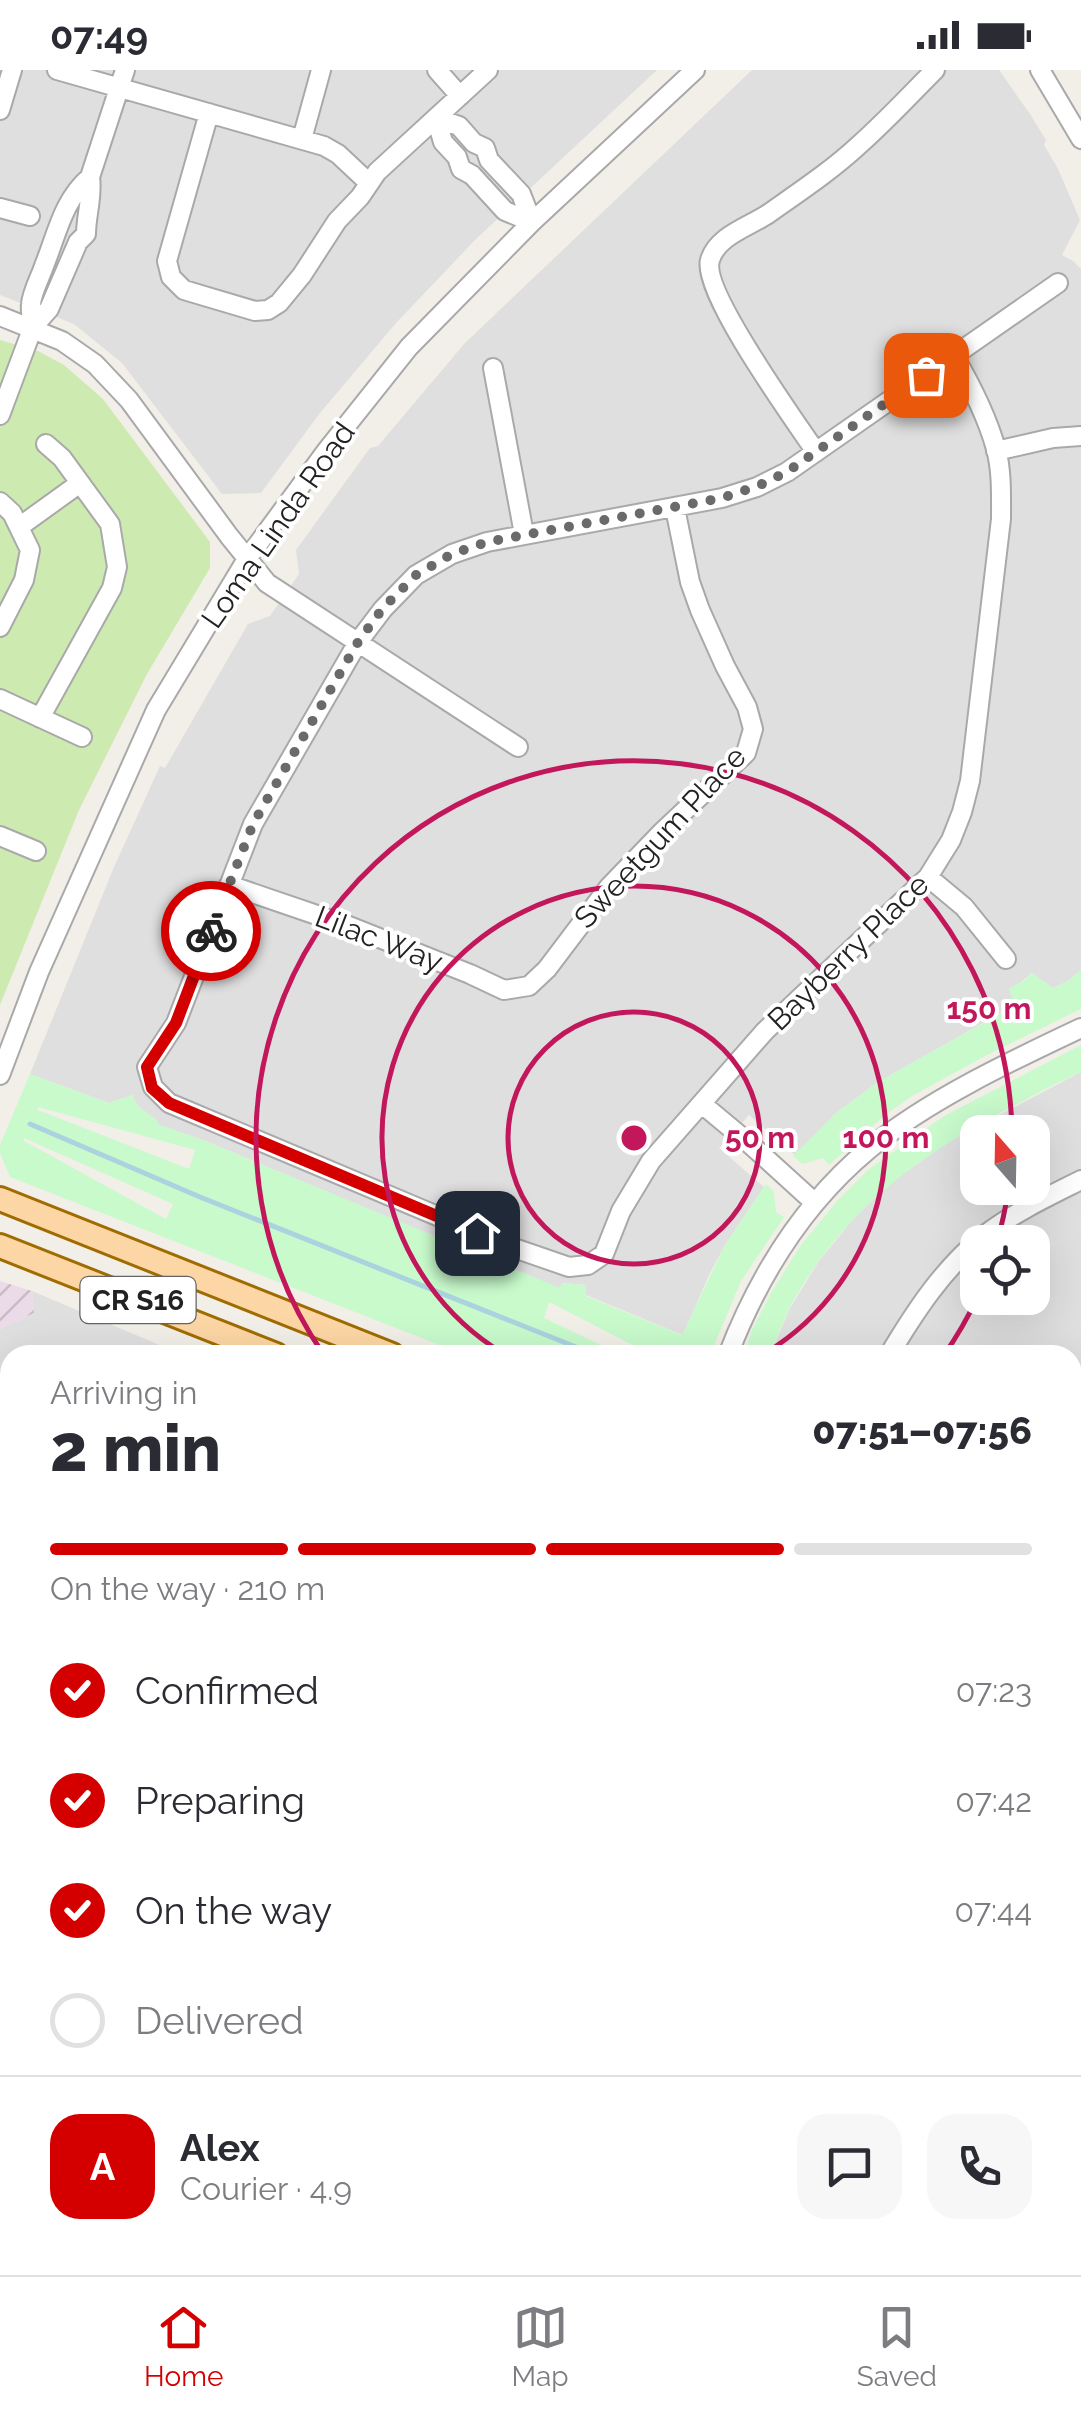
<!DOCTYPE html>
<meta charset="utf-8">
<style>
:root{--surface:#fff;--page:#f7f7f7;--text:#2b2b33;--muted:#7c7c81;--line:#e1e1e2;--accent:#d40000}
body{margin:0;font-family:Raleway,sans-serif;background:var(--page);color:var(--text);height:100vh;display:flex;flex-direction:column;font-size:38px;white-space:nowrap}
*{box-sizing:border-box;margin:0}
p{font-size:32px;color:var(--muted)}
.icon{flex:none;width:55px;height:55px;fill:none;stroke:currentColor;stroke-width:2;stroke-linecap:round;stroke-linejoin:round}
.map{position:relative;flex:1;overflow:hidden}
.drawer{position:absolute;left:0px;top:1275px;width:1082px;height:930px;display:flex;flex-direction:column;background:var(--surface);border-radius:30px 30px 0 0;box-shadow:0 10px 40px #0002}
.drawer>*{flex:none}
.needle{width:65px;rotate:340deg}
.tools{position:absolute;left:960px;top:1045px;display:grid;gap:20px}
.tools a{display:grid;place-items:center;width:90px;height:90px;border-radius:20px;background:var(--surface);box-shadow:0 10px 40px #0002;font-size:50px}
.pin{position:absolute;display:grid;place-items:center;width:85px;height:85px;color:#fff;margin:-42px;border-radius:20px;box-shadow:0 5px 15px #0006}
.courier{position:absolute;display:grid;place-items:center;width:100px;height:100px;margin:-50px;border:8px solid #d40000;border-radius:50%;background:#fff;color:#222;box-shadow:0 2px 12px #0007}
.head em{font-style:normal;font-weight:800}
.head div{display:flex;flex-direction:column-reverse}
.head{display:flex;align-items:center;justify-content:space-between;height:170px;padding:0 50px}
h1{font-size:65px;font-weight:800;line-height:75px}
.bar{display:grid;grid-template-columns:repeat(4,1fr);gap:15px 10px;align-content:center;height:120px;padding:0 50px}
.bar i{height:12px;border-radius:8px;background:var(--line)}
.bar .selected{background:var(--accent)}
.bar p{grid-column:span 4}
.line{display:flex;align-items:center;gap:25px;padding:0 50px;border-top:2px solid var(--line)}
.line div{flex:1}
.round{display:grid;place-items:center;flex:none;width:105px;height:105px;border-radius:30px;background:var(--page)}
ol{padding:0 50px;list-style:none}
li{display:flex;align-items:center;gap:30px;height:110px}
li p{margin-inline-start:auto}
li .icon{padding:10px;border-radius:50%;background:var(--accent);color:#fff;stroke-width:4}
li:last-child{color:var(--muted)}
li i{width:55px;height:55px;border:5px solid var(--line);border-radius:50%}
.status{display:flex;justify-content:space-between;align-items:center;height:70px;padding:0 50px;background:var(--surface);direction:ltr}
.status svg{height:28px;fill:currentColor}
.tabs{display:flex;justify-content:space-around;align-items:center;height:140px;border-top:2px solid var(--line);background:var(--surface);font-size:28px;color:var(--muted)}
.tabs a{display:grid;justify-items:center;gap:5px}
.tabs .selected{color:var(--accent)}
.map>svg:first-child{display:block}
</style>
<div class="status"><b>07:49</b><svg viewBox="0 0 49 12"><path d="M0 12V9h3v3zM5 12V6h3v6zM10 12V3h3v9zM15 12V0h3v12zM26 1h20v11H26zM47 4h2v5h-2z"/></svg></div>
<div class="map">
<svg width="1081" height="2205" viewBox="0 0 1081 2205">
<defs>
<pattern id="industrial-furrows" width="10" height="10" patternUnits="userSpaceOnUse" patternTransform="scale(2.5)"><rect width="10" height="10" fill="#ebdbe8"/><path d="M-1 1l2-2M0 10L10 0M9 11l2-2" fill="none" stroke="#c9bcc7"/></pattern>
</defs>
<rect width="100%" height="100%" fill="#f2efe9"/>
<path fill="#e0dfdf" fill-rule="evenodd" d="M0 0H657L476 169 396 253 320 343 261 423 222 424 122 293 74 254 0 225Z
M752 0H999L1030 44 1046 70 1044 75 1058 99 1080 150 1062 185 1073 191 1081 199V900L1068 911 1053 918 1032 903 1017 915 1015 935 878 1012 836 1043 795 1085 749 1045 719 1078 764 1117 725 1175 709 1205 683 1265 586 1225V1215L563 1213 560 1219 203 1070 156 1054 157 1051 138 1036 132 1025 109 1033 30 1004 114 797 160 696 165 698 248 554 270 546 299 504 296 480 370 378 378 376 465 273Z
M1081 1002V1424L1073 1421 1072 1285H770L790 1238 819 1191 859 1142 899 1107 948 1072ZM978 1062H1032V1118H978ZM978 1172H1032V1228H978Z
M32 1221 183 1285H10V2195H1072V1648H1081V2205H0V1259L34 1243Z"/>
<path fill="url(#industrial-furrows)" d="M0 1211 32 1221 34 1243 0 1259Z"/>
<path fill="#cdebb0" d="M0 270 38 281 64 295 103 329 210 472V498L147 604 79 740 0 935Z"/>
<path fill="#c8facc" fill-rule="evenodd" d="M1081 900V939L987 985 912 1026 884 1046 829 1095 823 1088 802 1094 793 1086 836 1043 878 1012 1014 936 1009 918 1025 910 1032 903 1053 918 1068 911Z
M1081 975V1002C1053 1014 1025 1030 998 1044 909 1092 841 1145 791 1235 783 1251 777 1269 770 1285H744L752 1260 771 1223 801 1175 838 1130 869 1099 944 1046Z
M30 1004 109 1033 132 1025 138 1036 158 1051 157 1054 203 1070 560 1218 562 1213 586 1215V1226L682 1265 725 1175 766 1114 774 1122 776 1142 784 1147 741 1211 710 1285H652L549 1232 544 1248 622 1285H556L533 1277 528 1285H465L10 1107 0 1083V1075ZM38 1037 195 1080 189 1099 38 1040ZM24 1068 173 1134 166 1149 24 1071Z"/>
<g fill="none" stroke-linecap="round" stroke-linejoin="round">
<path stroke="#aad3df" stroke-width="5" d="M30 1054 200 1127 596 1285
M1072 1478 1081 1481"/>
<g stroke="#a9a9a9" stroke-width="22">
<path id="minor" d="M57 0 324 76 338 84 369 113
M437 0 460 26
M1040 0 1081 69
M0 40 12 0
M209 43 167 191 171 207 184 220 255 241 268 240 279 233 302 205 337 151 360 127 377 102 488 0
M436 48 443 72 457 87 461 99 472 105 505 141 532 152
M436 48 459 56 474 73 485 78 489 90 521 124 532 152
M302 69 321 0
M0 138 30 146
M0 246 62 271 95 294 129 330 229 466 267 513 518 677
M33 257C32 250 30 241 31 234 32 222 40 208 44 196 57 164 63 130 90 107
M954 286C971 315 987 346 996 379 1002 401 1001 426 1001 449L970 711 962 742 951 770 928 807 765 961 651 1091 621 1141 604 1184 588 1195 569 1197 511 1177 169 1033 153 1017 147 997 176 953 253 754 358 572 383 539 416 505 452 484 487 472 722 428 757 417 787 402 1058 213
M493 298 524 464
M0 345 33 257 49 239 78 172 86 164C86 145 93 126 90 107L125 0
M996 381 1053 368 1081 366
M816 382C795 351 701 221 710 190 717 166 748 157 768 144 799 122 831 101 859 75 886 51 910 25 935 0
M0 432 12 443 30 480 24 510 0 557
M19 457 80 413
M0 629 82 667
M40 648 112 518 117 497 110 454 62 388 46 374
M0 766 36 781
M928 807 964 837 1006 889
M229 815 349 856 470 904 504 920 529 916 547 899 609 817 663 761 746 683 753 659 747 637 725 596 700 540 690 512 675 438
M0 1005 39 902 156 640 247 489 327 380 409 277 532 152 695 0
M702 1034 750 1074 815 1133
M728 1285C758 1207 804 1133 869 1079 926 1031 1013 990 1081 958
M889 1285C916 1240 944 1197 986 1164 1015 1142 1049 1126 1081 1110
M0 1400 10 1393
M0 1512 10 1526
M0 1602 10 1591
M1072 1810 1081 1814
M0 1855 10 1864
M1072 2086 1081 2085
M0 2170 10 2169
M233 2195 274 2205
M550 2205 566 2195
M1028 2205 1032 2195"/>
</g>
<g stroke="#a06b00" stroke-width="28">
<path id="major" d="M0 1129 392 1285
M0 1176 276 1285
M1072 1554 1081 1557
M1072 1602 1081 1606"/>
</g>
<use href="#minor" stroke="#fff" stroke-width="18"/>
<use href="#major" stroke="#fcd6a4" stroke-width="22"/>
</g>
<g fill="none" stroke-linecap="round" stroke-linejoin="round">
<path stroke="#6b6a68" stroke-width="10" stroke-dasharray="0 18" d="M211 861 253 754 358 572 383 538 416 505 452 484 487 472 722 428 758 416 787 402 926 305"/>
<path stroke="#d40000" stroke-width="12" d="M211 861 176 953 147 997 152 1018 169 1033 477 1163"/>
</g>
<g fill="none" stroke="#c2185b" stroke-width="5">
<circle cx="634" cy="1068" r="126"/>
<path d="M504 1284A252 252 0 1 1 764 1284"/>
<path d="M1008 1121A378 378 0 0 1 997 1172M977 1228A378 378 0 0 1 944 1285M324 1285A378 378 0 1 1 1012 1061"/>
</g>
<g text-anchor="middle" dominant-baseline="central" stroke-width="8" stroke-linejoin="round" paint-order="stroke">
<rect fill="#fff" stroke="#646464" stroke-width="2.5" x="80.5" y="1207" width="115" height="46" rx="8"/>
<g font-size="28" font-weight="bold" fill="#222">
<text x="138" y="1230">CR S16</text>
</g>
<g font-size="30" fill="#222" stroke="#fff">
<text transform="translate(278 455) rotate(-55)">Loma Linda Road</text>
<text transform="translate(660 767) rotate(-47)">Sweetgum Place</text>
<text transform="translate(379 869) rotate(21)">Lilac Way</text>
<text transform="translate(848 882) rotate(-44)">Bayberry Place</text>
</g>
</g>
<circle cx="634" cy="1068" r="15" fill="#c2185b" stroke="#fff" stroke-width="5"/>
<g font-size="30" text-anchor="middle" font-weight="bold" fill="#c2185b" stroke="#fff" stroke-width="8" stroke-linejoin="round" paint-order="stroke">
<text x="989" y="949">150 m</text>
<text x="760" y="1078">50 m</text>
<text x="886" y="1078">100 m</text>
</g>
</svg>
<div class="tools">
<a><svg class="needle" viewBox="-14 -14 28 28"><path d="M0-13l5 13h-10z" fill="#e53935"/><path d="M0 13l5-13h-10z" fill="#7c7c81"/></svg></a>
<a><svg class="icon" aria-label="locate" viewBox="0 0 24 24"><circle cx="12" cy="12" r="6"/><path d="M12 2v4M12 18v4M2 12h4M18 12h4"/></svg></a>
</div>
<div class="pin" style="left:926px;top:305px;background:#ea580c"><svg class="icon" aria-label="bag" viewBox="0 0 24 24"><path d="M5 8h14l-1 12H6zM9 8a3 3 0 0 1 6 0"/></svg></div>
<div class="pin" style="left:477px;top:1163px;background:#1f2937"><svg class="icon" aria-label="home" viewBox="0 0 24 24"><path d="M3 11l9-7 9 7M6 9v11h12V9"/></svg></div>
<div class="courier" style="left:211px;top:861px"><svg class="icon" aria-label="bike" viewBox="0 0 24 24"><circle cx="6" cy="16" r="4"/><circle cx="18" cy="16" r="4"/><path d="M6 16l4-8h5l3 8M10 8l3 8H6M13 5h3"/></svg></div>
<section class="drawer">
<div class="head"><div><h1>2 min</h1><p>Arriving in</p></div><em>07:51–07:56</em></div>
<div class="bar"><i class="selected"></i><i class="selected"></i><i class="selected"></i><i></i><p>On the way · 210 m</p></div>
<ol>
<li><svg class="icon" aria-label="check" viewBox="0 0 24 24"><path d="M5 12l5 5 9-10"/></svg>Confirmed<p>07:23</p></li>
<li><svg class="icon" aria-label="check" viewBox="0 0 24 24"><path d="M5 12l5 5 9-10"/></svg>Preparing<p>07:42</p></li>
<li><svg class="icon" aria-label="check" viewBox="0 0 24 24"><path d="M5 12l5 5 9-10"/></svg>On the way<p>07:44</p></li>
<li><i></i>Delivered</li>
</ol>
<div class="line" style="height:180px"><b class="round" style="background:var(--accent);color:#fff">A</b><div><b>Alex</b><p>Courier · 4.9</p></div><a class="round"><svg class="icon" aria-label="chat" viewBox="0 0 24 24"><path d="M4 5h16v11H9l-5 4z"/></svg></a><a class="round"><svg class="icon" aria-label="phone" viewBox="0 0 24 24"><path d="M5 4h4l2 5-3 2q2 4 5 5l2-3 5 2v4C11 20 4 13 5 4z"/></svg></a></div>
</section>
</div>
<nav class="tabs">
<a class="selected"><svg class="icon" aria-label="home" viewBox="0 0 24 24"><path d="M3 11l9-7 9 7M6 9v11h12V9"/></svg>Home</a>
<a><svg class="icon" aria-label="map" viewBox="0 0 24 24"><path d="M3 6l6-2 6 2 6-2v14l-6 2-6-2-6 2zM9 4v14M15 6v14"/></svg>Map</a>
<a><svg class="icon" aria-label="saved" viewBox="0 0 24 24"><path d="M7 4h10v16l-5-4-5 4z"/></svg>Saved</a>
</nav>
